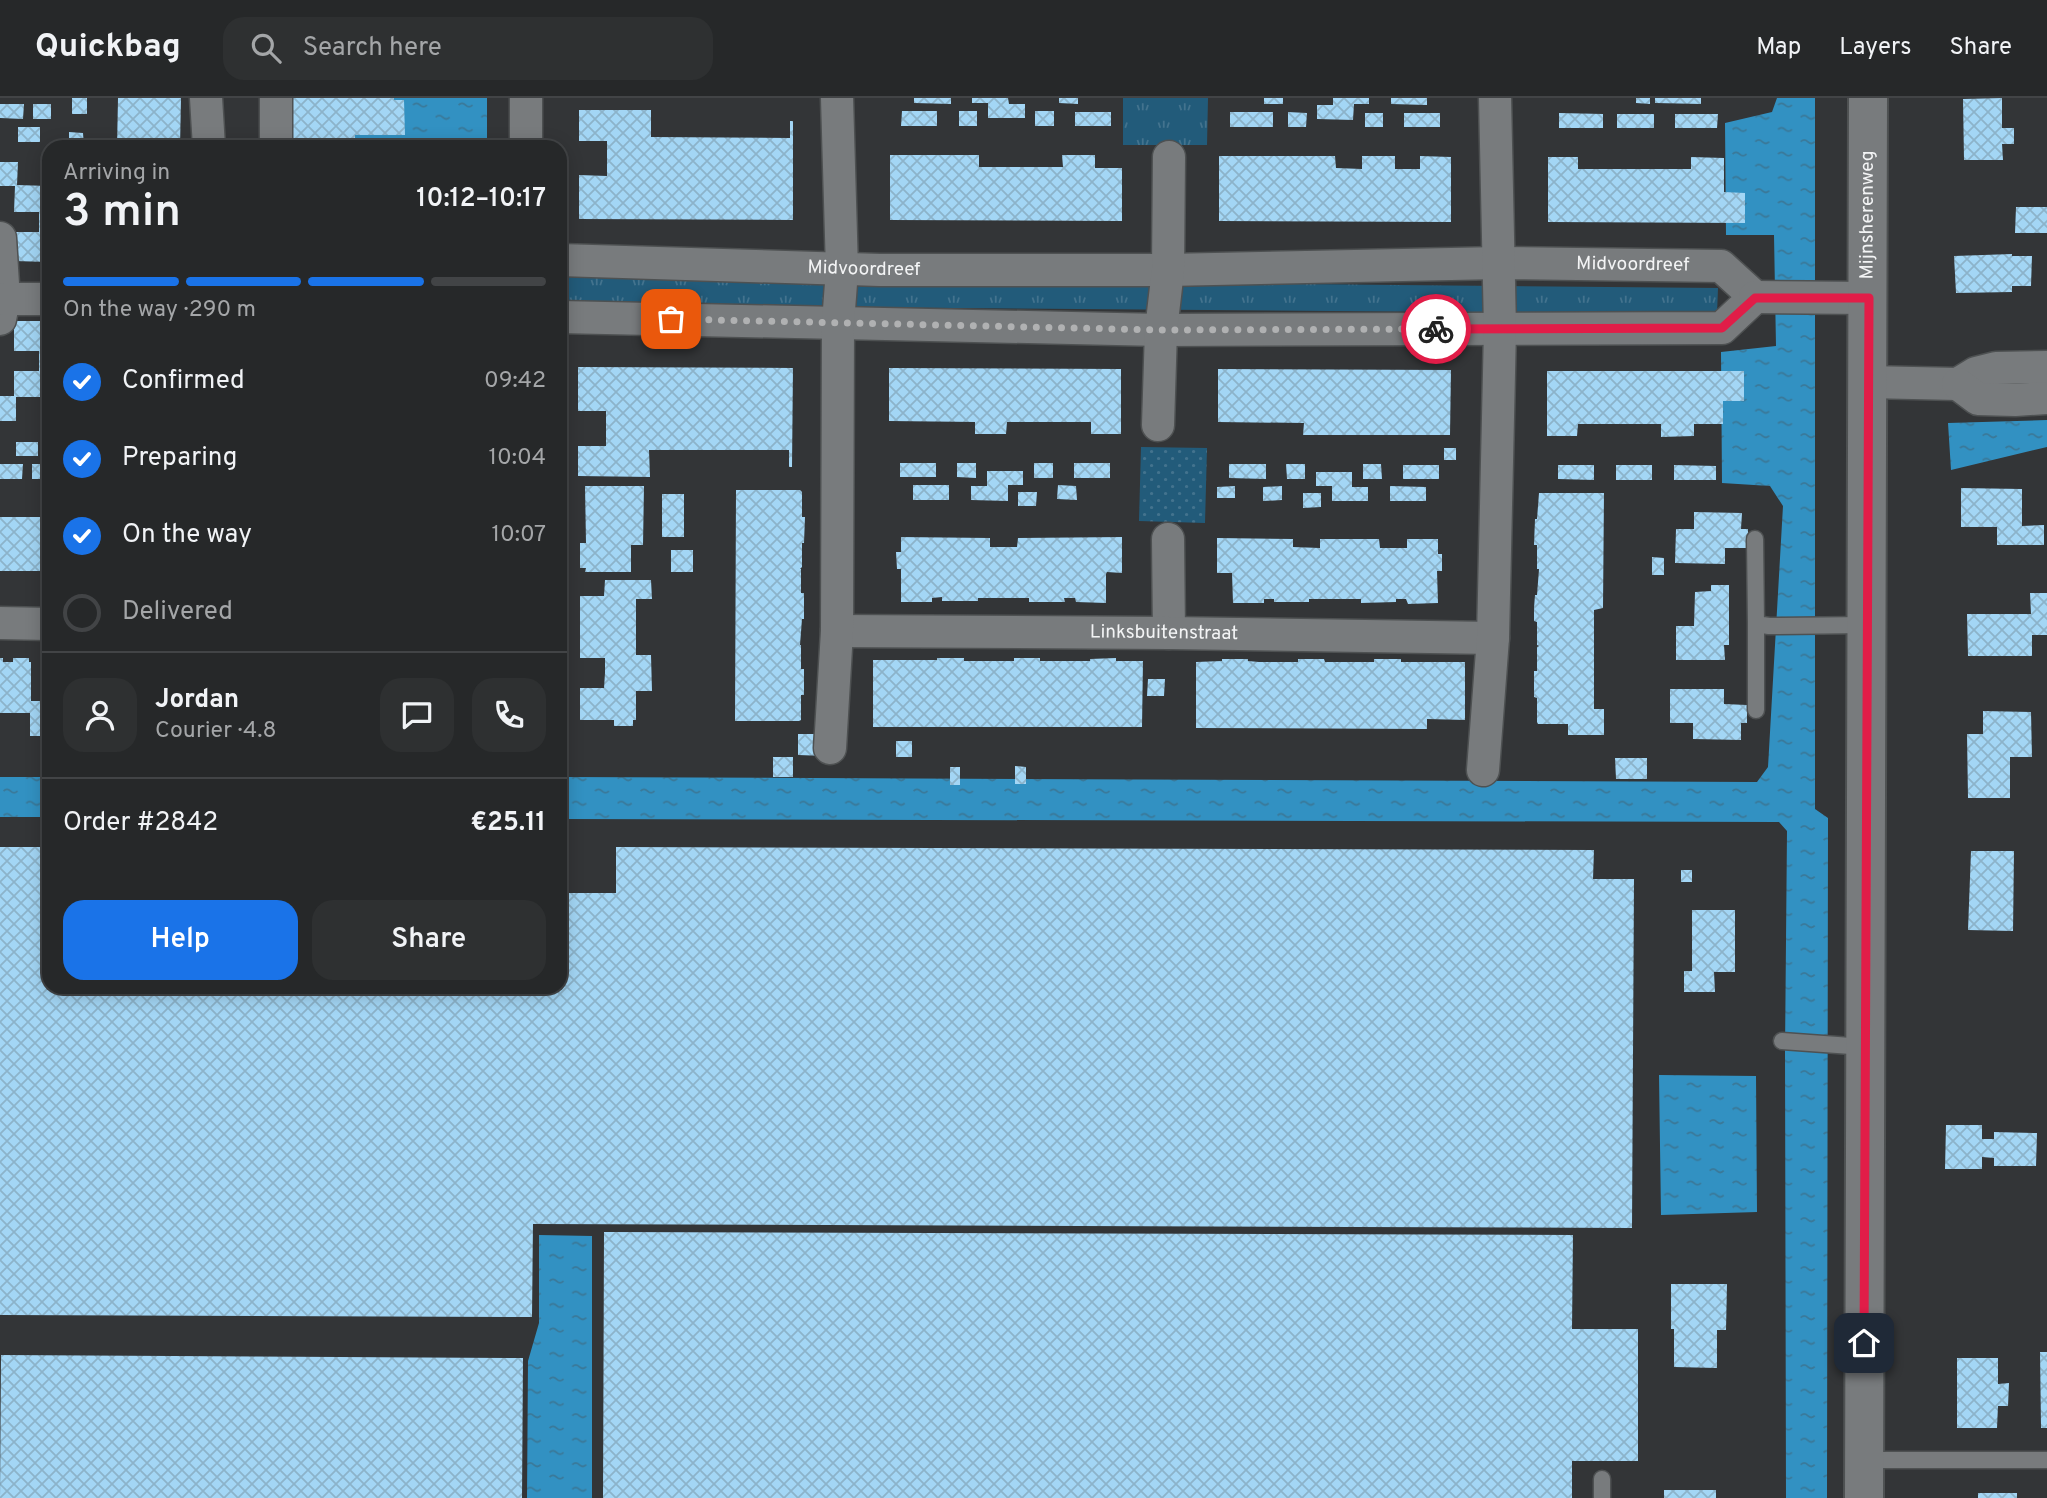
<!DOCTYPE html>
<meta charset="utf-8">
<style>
:root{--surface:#262829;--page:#2e3031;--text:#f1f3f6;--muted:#a4a6a8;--line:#424446;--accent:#1a73e8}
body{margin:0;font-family:Overpass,sans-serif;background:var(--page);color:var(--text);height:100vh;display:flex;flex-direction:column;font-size:26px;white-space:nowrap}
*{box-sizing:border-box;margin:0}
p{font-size:23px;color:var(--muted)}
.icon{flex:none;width:38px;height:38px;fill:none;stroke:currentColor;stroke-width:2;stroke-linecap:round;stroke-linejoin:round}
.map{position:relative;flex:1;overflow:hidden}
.drawer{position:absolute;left:42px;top:42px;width:525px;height:854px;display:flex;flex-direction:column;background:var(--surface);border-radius:21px;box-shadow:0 4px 18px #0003,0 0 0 2px var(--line)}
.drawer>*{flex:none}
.pin{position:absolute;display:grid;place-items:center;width:60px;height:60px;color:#fff;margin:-30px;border-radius:14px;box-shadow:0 4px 10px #0006}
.courier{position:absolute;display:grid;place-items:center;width:70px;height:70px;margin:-35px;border:5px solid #e11d48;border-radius:50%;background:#fff;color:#222;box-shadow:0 2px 9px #0007}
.summary em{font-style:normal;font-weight:600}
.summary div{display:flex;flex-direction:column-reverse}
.summary{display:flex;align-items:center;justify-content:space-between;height:119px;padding:0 21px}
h1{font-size:46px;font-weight:600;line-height:52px}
.bar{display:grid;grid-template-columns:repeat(4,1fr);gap:10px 7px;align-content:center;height:84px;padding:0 21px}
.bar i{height:9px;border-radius:5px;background:var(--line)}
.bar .active{background:var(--accent)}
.bar p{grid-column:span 4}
.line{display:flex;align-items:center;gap:18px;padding:0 21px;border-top:2px solid var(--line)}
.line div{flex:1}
.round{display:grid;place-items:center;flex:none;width:74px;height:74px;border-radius:21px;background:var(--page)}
ol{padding:0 21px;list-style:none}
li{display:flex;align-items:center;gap:21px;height:77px}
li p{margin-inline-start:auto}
li .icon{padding:7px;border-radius:50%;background:var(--accent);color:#fff;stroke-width:4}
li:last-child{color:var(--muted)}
li i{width:38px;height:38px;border:4px solid var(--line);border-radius:50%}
.cta{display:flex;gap:14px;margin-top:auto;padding:14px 21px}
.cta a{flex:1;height:80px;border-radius:21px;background:var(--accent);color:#fff;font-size:28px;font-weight:600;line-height:80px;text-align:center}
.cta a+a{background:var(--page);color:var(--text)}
header{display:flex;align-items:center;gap:42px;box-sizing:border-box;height:98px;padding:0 35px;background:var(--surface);border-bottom:2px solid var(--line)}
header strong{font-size:33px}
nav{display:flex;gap:38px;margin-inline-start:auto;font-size:24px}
.search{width:490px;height:63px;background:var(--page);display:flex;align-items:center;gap:18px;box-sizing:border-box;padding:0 24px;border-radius:21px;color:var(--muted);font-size:26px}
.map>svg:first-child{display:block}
</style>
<header>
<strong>Quickbag</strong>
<div class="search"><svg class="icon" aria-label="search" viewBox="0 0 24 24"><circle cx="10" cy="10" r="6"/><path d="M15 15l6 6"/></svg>Search here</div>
<nav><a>Map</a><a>Layers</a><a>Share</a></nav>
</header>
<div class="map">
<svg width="2047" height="1400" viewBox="0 0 2047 1400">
<defs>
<pattern id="grass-tufts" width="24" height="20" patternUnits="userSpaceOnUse" patternTransform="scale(1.75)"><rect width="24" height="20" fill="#225b7a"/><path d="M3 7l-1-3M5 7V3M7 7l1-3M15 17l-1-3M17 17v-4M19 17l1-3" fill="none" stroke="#43738e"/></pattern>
<pattern id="park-dots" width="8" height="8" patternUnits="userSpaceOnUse" patternTransform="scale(1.75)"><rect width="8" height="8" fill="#225b7a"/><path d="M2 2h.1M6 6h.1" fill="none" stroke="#43738e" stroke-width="1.8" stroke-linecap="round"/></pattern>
<pattern id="water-ripples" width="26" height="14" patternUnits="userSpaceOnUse" patternTransform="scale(1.75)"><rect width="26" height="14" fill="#3291c2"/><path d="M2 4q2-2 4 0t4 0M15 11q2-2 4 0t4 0" fill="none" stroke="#3a7898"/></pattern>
<pattern id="building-cross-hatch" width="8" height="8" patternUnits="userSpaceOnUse" patternTransform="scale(1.75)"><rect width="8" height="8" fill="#a3d6f5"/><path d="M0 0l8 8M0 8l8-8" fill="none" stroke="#8cb3ca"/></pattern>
</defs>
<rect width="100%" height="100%" fill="#333537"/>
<path fill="url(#grass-tufts)" d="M1123 0H1208L1207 47H1123Z
M565 179 1718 190 1717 216 563 207Z"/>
<path fill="url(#park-dots)" d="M1141 349 1207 350 1205 425 1139 423Z"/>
<path fill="url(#water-ripples)" d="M353 0H487V49H354Z
M1777 0H1815V711L1828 720 1827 1400H1786L1785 953 1787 733 1779 724 560 721V679L1757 684 1768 669 1783 408 1770 388 1722 385 1721 254 1776 248 1774 137H1726L1725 25 1772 14Z
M2047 322V349L1951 372 1948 325Z
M0 679H49V719H0Z
M1659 977 1756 978 1757 1114 1661 1117Z
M539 1137 592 1138V1400H527L528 1263 539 1225Z"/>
<path fill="url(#building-cross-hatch)" d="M72 0H87V16H72Z
M118 0H181L180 49H117Z
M264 0H394V2H404L405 37H355V49H264Z
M914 0H951V6L914 5Z
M972 0H1008L1009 6H1025V20H988V5H972Z
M1059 0H1078V6L1059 5Z
M1264 0H1283V6H1264Z
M1333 0H1369V6H1354L1353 22 1317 21V7H1333Z
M1391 0H1427V7L1391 6Z
M1636 0H1650V6L1636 5Z
M1655 0H1701V6L1655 5Z
M2002 0V30H2014V46H2002L2003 62H1964L1963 1Z
M0 6H24L23 21 0 20Z
M33 6H51V21H33Z
M579 12H651V39L790 40V23H793V122L579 121V77L607 78V43H579Z
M902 13H937V28H901Z
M959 13H977V28H959Z
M1035 13H1054V28H1035Z
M1075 14H1111V28H1075Z
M1230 14H1273V29H1230Z
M1288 14 1307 15 1306 29H1288Z
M1365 15H1383V29H1365Z
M1404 15H1440V29H1404Z
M1559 15 1603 16V30H1559Z
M1617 16H1654V30H1617Z
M1675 16H1718L1717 30H1675Z
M18 29H40V44H18Z
M69 34 83 35 84 49H69Z
M890 57H979V69H1063L1062 57H1095V70H1122V123L890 122Z
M1219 58H1335L1336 70 1362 71V58H1395V71H1420V58L1451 59V124L1219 123Z
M1548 59H1578V71H1691V59L1724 60V94L1745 95V125L1548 124Z
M0 64H18L17 87 49 88V164L14 163 15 134H39V114H14L15 88H0Z
M2016 109H2047V135H2015Z
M2012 156V158H2032L2031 188H2012V194L1956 195 1954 158Z
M14 223H48L49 299H16V323H0V298H14V273H39V253H14Z
M578 269 793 270 792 369H789V352H649L650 379 578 378V348H606V313H578Z
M889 270 1121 271V336H1091V324H1007L1006 336H975V324L889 323Z
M1218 271 1451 272 1450 337H1303L1304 325 1218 324Z
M1547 273H1744V303H1723V326H1694V338L1661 339V326H1578L1577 338H1547Z
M16 344H38V358H16Z
M1444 350H1456V362H1444Z
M900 365H936V379H900Z
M957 365H976V380L957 379Z
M1034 365H1053V380H1034Z
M1074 365H1110V380H1074Z
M0 366H23L22 381H0Z
M32 366H49V381H32Z
M1229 366H1266V381L1229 380Z
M1286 366H1305V381H1287Z
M1363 366H1381L1382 381H1363Z
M1403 367H1439V381H1403Z
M1558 367H1594V382L1558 381Z
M1616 367H1652V382H1616Z
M1674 367 1716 368V382H1674Z
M987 373H1023V387H1008V403L971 402V388H987Z
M1316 374H1352V389H1368V403H1332V388H1316Z
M913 387H949V402H913Z
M1058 387 1076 388 1077 402 1057 401Z
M585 388H644L643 447H631V474H585L586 470H580V445H586Z
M1235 388V400H1217V389Z
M1282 388V402L1263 403V389Z
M1390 388 1426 389V403H1390Z
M1961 390 2022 391V428L2044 427V447H1997V429H1961Z
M736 392H800L802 394V419H805L804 445H802V469L800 471H801V495H804V521H802L800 547H801V571H804V597H801V622L799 623H735Z
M1018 394H1037L1036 408H1018Z
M1303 395H1321V409L1303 410Z
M1539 395H1604L1603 510 1594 512V611H1604V637H1568V626H1538L1537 624V600L1534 599V573H1537V549L1539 548 1537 547V524L1534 523V510L1535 497H1537L1539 471H1537V447H1534L1535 421H1537Z
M662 396H684V439H662Z
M1694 414 1742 415 1741 431H1748V450H1725V466L1675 465 1676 431H1694Z
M0 419H49V473H0Z
M901 439 990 440V449H1017L1018 440 1122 439V475L1107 474 1106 476V505L1076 504 1075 500H1064L1065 504H1029V500H978V503H942V499L932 500V504H901V471H897L896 454H901Z
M1217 440 1293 441V449L1320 450V441H1379L1380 450H1407V441H1438V456H1442V473H1437L1438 505 1408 506 1406 501H1396V504L1361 505V501H1309V504H1274V501H1264V505H1233L1232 475H1217Z
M671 452H693V474H671Z
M1652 459 1664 460V477H1652Z
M605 482H651L652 501H636V557H651L652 593H636V622H633V628H614V622H580V590H604L605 575V560H580V498H604Z
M1711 487H1729V547H1724L1725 562H1676V528H1694L1695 494 1711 493Z
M2030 495H2047V537H2032V558H1968L1967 516H2031Z
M0 560H3V564H13V560H29V564H31V603H49V638H30V615H0Z
M937 560H964V563H1014V560H1040V563H1090V561L1116 560V563H1143L1142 629H873V562H937Z
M1222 561H1248V563L1259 564H1298V561H1324L1325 564H1374V561H1401V564H1465V622L1427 621V631L1196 630V564L1222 563Z
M1148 581H1165L1164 598H1147Z
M1670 591H1724V606L1747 607V625H1741V642L1693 641V625H1670Z
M1983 613 2031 614 2032 659H2010V700H1968L1967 636H1983Z
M798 636H825V658L798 657Z
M896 643H912V659H896Z
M773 659H793V679H773Z
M1615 660H1647V681H1616Z
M1015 668 1026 669V686H1015Z
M950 669H960V687H950Z
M0 749H49V889H560V795H616V749L1594 752 1593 781H1634L1632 1130 533 1126 532 1219 0 1217Z
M1971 753H2014L2013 833 1968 832Z
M1681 772H1692V784H1681Z
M1692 812H1735V874H1714L1715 894H1684V873H1692Z
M1946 1027H1982V1041H1994V1034L2037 1035 2036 1068H1994V1060L1982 1059V1071H1945Z
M604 1134 1573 1137 1572 1231H1638V1363H1572V1400H603Z
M1671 1186H1727L1726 1232H1717V1270L1674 1269V1231H1671Z
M2040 1254H2047V1330H2041Z
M1 1257 523 1260 522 1400H0Z
M1957 1260H1998V1286L2009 1285 2008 1308H1998L1997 1330H1957Z
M1664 1392H1716V1400H1664Z
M1978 1395H2017V1400H1978Z"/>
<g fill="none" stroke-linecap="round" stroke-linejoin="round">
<g stroke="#4e5152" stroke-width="19">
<path id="lane" d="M1755 441 1756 526 1769 528 1866 527
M1756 526V612
M1782 943 1865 949
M1864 1362H2047
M1602 1400V1381"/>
</g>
<g stroke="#4e5152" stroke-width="35">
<g id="street">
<path d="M206 0 209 49"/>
<path d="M276 0V49"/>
<path d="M526 49V0"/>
<path d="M0 140 4 201 0 221"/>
<path id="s1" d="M560 162 880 172H1168L1499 165 1721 168 1755 199 1722 230 1161 232 560 219"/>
<path d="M1755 199 1869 200"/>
<path d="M4 201H49"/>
<path d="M1868 284 1958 286 1976 275 1996 270 2047 269"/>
<path d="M1958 286 1978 301 2015 302 2047 300"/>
<path d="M1158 327 1161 232 1168 172 1169 59"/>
<path d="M1168 441 1169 535"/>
<path d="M0 525 49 526"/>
<path id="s2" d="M837 533 1169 535 1493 540"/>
<path d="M830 650 837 533 838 225 842 172 837 0"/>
<path d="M1483 672 1493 540 1500 231 1495 0"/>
</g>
</g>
<g stroke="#4e5152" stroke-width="42">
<g id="secondary">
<path id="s3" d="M1864 1400 1868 0"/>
</g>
</g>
<use href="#lane" stroke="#787b7d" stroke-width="16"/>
<use href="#street" stroke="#787b7d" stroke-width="32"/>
<use href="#secondary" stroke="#787b7d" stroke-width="38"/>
</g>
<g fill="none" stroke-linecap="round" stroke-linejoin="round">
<path stroke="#b0b1b2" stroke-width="7" stroke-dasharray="0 12.6" d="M671 221 1161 232 1436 231"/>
<path stroke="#e11d48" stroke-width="9" d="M1436 231 1722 230 1755 200H1869L1864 1245"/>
</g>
<g text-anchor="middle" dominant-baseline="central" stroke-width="7" stroke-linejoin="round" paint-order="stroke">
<g font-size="19" fill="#f3f4f5" stroke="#333537">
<text stroke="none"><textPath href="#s3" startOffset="1283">Mijnsherenweg</textPath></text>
<text stroke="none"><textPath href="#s1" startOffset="1073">Midvoordreef</textPath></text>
<text stroke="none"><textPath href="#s1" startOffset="304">Midvoordreef</textPath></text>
<text stroke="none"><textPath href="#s2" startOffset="327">Linksbuitenstraat</textPath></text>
</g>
</g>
</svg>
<div class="pin" style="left:671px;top:221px;background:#ea580c"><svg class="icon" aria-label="bag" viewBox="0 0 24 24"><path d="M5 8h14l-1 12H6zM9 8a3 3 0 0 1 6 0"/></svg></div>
<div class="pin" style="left:1864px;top:1245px;background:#1f2937"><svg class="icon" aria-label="home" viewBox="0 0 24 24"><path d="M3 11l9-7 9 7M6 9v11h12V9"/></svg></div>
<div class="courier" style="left:1436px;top:231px"><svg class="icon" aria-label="bike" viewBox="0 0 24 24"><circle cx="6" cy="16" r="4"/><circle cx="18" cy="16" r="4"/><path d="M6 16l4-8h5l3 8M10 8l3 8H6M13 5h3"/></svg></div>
<section class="drawer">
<div class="summary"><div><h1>3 min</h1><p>Arriving in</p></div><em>10:12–10:17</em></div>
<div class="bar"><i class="active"></i><i class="active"></i><i class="active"></i><i></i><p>On the way · 290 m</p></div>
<ol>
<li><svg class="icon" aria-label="check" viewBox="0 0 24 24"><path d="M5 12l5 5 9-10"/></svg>Confirmed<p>09:42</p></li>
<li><svg class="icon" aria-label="check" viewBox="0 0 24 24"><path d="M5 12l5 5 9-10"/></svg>Preparing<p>10:04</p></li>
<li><svg class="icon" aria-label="check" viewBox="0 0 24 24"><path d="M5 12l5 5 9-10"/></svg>On the way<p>10:07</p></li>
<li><i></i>Delivered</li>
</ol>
<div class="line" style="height:126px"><a class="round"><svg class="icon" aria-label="person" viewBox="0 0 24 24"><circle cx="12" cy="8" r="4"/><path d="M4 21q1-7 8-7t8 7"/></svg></a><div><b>Jordan</b><p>Courier · 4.8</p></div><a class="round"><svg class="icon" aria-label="chat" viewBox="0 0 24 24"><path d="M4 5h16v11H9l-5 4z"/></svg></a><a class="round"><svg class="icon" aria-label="phone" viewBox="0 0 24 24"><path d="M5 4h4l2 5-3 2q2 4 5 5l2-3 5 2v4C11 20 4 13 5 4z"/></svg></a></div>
<div class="line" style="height:91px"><div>Order #2842</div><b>€25.11</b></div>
<div class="cta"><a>Help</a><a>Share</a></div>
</section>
</div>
